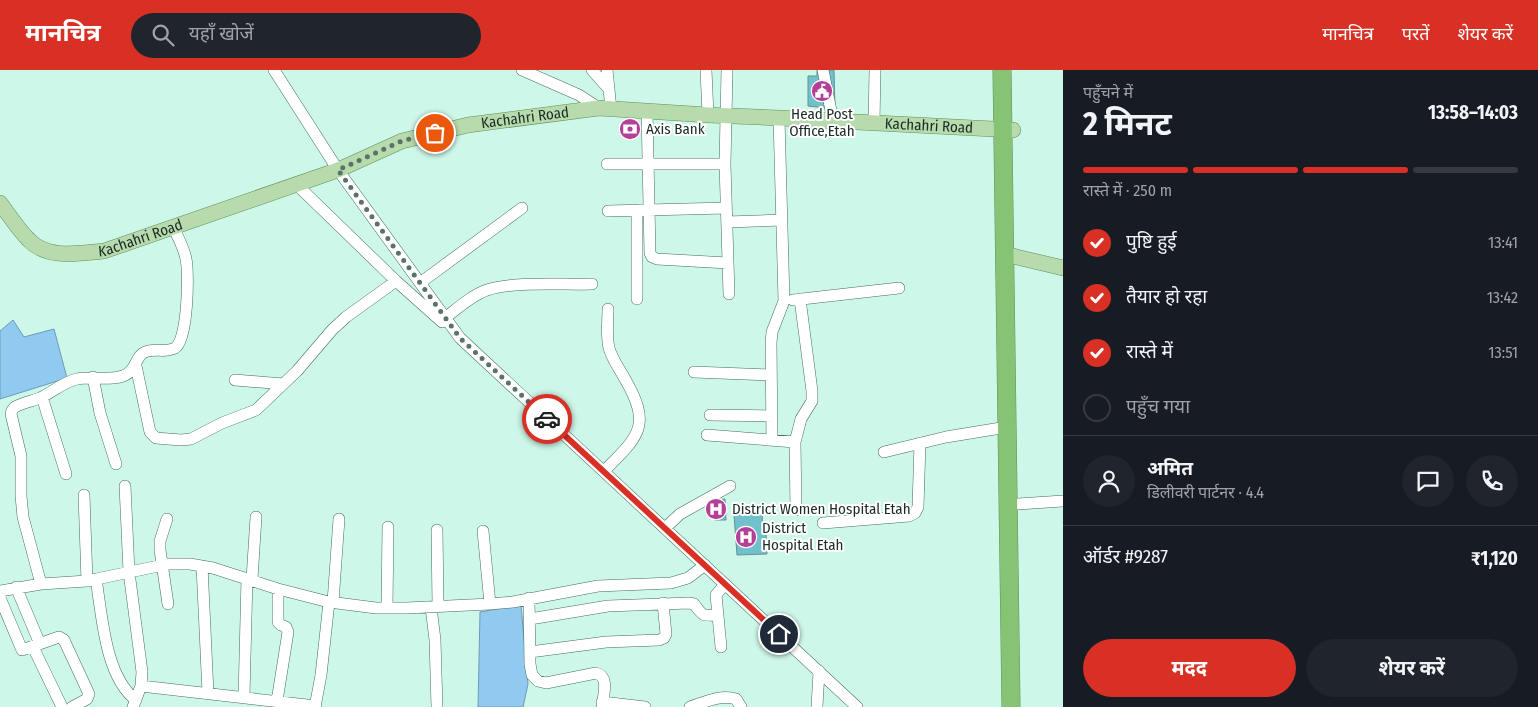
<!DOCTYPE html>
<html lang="hi">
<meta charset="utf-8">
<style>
:root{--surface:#171b24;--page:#20242c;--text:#f1f3f6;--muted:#9ea1a6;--line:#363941;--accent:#d93025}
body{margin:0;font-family:"Fira Sans Condensed","Noto Sans Devanagari",sans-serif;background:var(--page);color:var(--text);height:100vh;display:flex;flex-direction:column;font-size:19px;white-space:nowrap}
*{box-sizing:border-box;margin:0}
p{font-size:16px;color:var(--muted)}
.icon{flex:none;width:28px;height:28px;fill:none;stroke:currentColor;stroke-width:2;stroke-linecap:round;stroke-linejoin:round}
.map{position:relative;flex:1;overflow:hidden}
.side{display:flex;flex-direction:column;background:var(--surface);width:475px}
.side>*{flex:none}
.pin{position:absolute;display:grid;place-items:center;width:42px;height:42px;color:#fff;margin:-21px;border:2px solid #fff;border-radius:50%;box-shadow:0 1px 5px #0007}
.courier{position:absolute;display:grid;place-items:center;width:50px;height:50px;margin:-25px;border:4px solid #d93025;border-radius:50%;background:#fff;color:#222;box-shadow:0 1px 6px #0007}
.head em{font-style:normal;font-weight:700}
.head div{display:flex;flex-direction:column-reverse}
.head{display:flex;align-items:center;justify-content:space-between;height:85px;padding:0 20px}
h1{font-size:32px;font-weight:700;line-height:38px}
.bar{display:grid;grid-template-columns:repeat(4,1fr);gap:8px 5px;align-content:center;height:60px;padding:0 20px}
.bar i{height:6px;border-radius:4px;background:var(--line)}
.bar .selected{background:var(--accent)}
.bar p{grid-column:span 4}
.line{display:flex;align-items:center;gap:12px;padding:0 20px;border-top:1px solid var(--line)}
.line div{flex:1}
.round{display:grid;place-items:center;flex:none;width:52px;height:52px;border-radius:26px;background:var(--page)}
ol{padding:0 20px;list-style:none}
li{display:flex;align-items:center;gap:15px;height:55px}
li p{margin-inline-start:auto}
li .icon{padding:5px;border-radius:50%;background:var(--accent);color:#fff;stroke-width:4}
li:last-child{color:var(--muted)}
li i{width:28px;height:28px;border:2px solid var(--line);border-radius:50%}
.cta{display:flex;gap:10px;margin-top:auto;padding:10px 20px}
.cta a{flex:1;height:58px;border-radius:30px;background:var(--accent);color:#fff;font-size:20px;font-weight:700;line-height:58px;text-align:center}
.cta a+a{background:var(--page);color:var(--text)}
header{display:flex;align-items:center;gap:30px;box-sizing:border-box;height:70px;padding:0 25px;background:var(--accent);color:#fff}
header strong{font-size:24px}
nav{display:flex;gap:28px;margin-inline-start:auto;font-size:18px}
.search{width:350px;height:45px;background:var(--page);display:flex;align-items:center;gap:12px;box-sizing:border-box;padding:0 18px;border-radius:28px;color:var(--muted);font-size:19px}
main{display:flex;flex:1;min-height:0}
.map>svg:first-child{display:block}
</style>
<header>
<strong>मानचित्र</strong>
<div class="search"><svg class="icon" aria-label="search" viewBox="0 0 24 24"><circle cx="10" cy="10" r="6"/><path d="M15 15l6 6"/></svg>यहाँ खोजें</div>
<nav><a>मानचित्र</a><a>परतें</a><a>शेयर करें</a></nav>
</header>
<main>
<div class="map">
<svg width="1063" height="637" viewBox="0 0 1063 637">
<rect width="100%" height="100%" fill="#cdf7e8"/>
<path fill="#91caf1" stroke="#6e9ab4" d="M13 250 24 267 54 259 67 308 0 329V261Z
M521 535 528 614 523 637H478L480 542Z"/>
<path fill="#70c1cb" stroke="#669196" d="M817 0H834L835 39 808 36V6H817Z
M725 429 726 450H715V430Z
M762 444 763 462H766L767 484 737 485 734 445Z"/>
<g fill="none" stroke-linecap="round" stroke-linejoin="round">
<g stroke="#476c60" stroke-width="12">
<path id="minor" d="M274 0 338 100 460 268 857 637
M522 0 579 25 599 38
M592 0 608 18
M607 0 611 39
M706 0 708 45
M727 0 725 94 729 224
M823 0 833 51
M647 41 650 183 652 187 657 189 728 193
M874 53 875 0
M607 94H725
M296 114 396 211 442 252
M608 141 726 138
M727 152 782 150
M420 213 522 138
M637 229V140
M793 230 899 218
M445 248C458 238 472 225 487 220 515 211 562 215 592 214
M136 296 150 362 156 368 181 370 191 369 222 353 256 340 297 301 332 260 346 247 396 211
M694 302 771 305
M93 307 100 343 116 394
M235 310 283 314
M42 327 66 404
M710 345 772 346
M707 365 795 372
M772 370 771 273 772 262 784 231 779 48
M884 382 946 367 1007 357
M604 401C639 366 652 356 625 309 619 298 612 289 609 278 606 265 608 251 608 239
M125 416 129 502 142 602 141 616 133 637
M84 425 87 511
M1018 434 1063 431
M796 440 795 372 801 349 812 331V321L800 229
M167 449 160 471V480L168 534
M823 453 909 446 915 443 918 437 920 373
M665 458 680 444 730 416
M437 460 438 536
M483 461 490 534
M202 496 208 623
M96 509C102 545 105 607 136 630
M252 509 256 447
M41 514 23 447 21 426V386L11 344C12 340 12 340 15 337 22 333 32 331 40 328 53 322 63 312 77 309 92 306 109 311 123 306 137 301 135 286 145 282 155 278 166 283 175 278 188 270 189 203 186 189 184 178 178 167 173 157
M16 517 40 574
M0 521 41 514 87 511 168 494H190L213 498 278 519 329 532 376 538H407L490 534 513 532 598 516 671 513 688 508 705 495
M0 528 22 580 59 567 64 570 89 624 87 629 72 637
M529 528 530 594 532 605 538 611 546 613 596 603C610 606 603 626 602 637
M333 532 339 449
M431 537 435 570 437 637
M387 538 388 457
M530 549 608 536 689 533 694 534C703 546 702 546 717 545
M33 577 62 637
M721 577 716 525 725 514
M530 582 606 572 659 570 664 568 666 564 663 533
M141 616 316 636
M244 627 247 508
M277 631 288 562 286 557 281 555 278 552V519
M602 632 645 637
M315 637 321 605 329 532
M690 637C705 632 721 624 736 629L741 637
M817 637 819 601"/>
</g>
<g stroke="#618e59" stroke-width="16">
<g id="major">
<path id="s1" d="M0 133C9 145 18 159 29 170 48 190 80 183 104 181L338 100 402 71 468 55 599 38 708 45 779 48 1013 60"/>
<path d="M1004 184 1063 198"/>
</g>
</g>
<g stroke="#618e59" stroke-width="19">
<path id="highway" d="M1002 0 1011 637"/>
</g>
<use href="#minor" stroke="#fff" stroke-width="11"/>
<use href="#major" stroke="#b7dbac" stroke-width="15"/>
<use href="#highway" stroke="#87c375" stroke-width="18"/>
</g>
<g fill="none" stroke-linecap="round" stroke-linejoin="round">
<path stroke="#59726a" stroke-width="5" stroke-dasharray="0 9" d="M435 63 402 71 338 100 460 268 547 349"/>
<path stroke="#d93025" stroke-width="6" d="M547 349 779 564"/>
</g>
<defs>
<g id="civic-disc" transform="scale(1.125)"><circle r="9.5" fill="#b54098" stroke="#fff"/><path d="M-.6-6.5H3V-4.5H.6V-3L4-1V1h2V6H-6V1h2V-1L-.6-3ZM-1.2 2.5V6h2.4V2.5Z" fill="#fff"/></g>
<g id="bank-disc" transform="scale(1.125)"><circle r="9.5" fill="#b54098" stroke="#fff"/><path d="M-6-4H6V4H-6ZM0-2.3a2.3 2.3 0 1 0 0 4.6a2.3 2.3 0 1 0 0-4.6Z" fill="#fff"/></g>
<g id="hospital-disc" transform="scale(1.125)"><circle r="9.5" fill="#b54098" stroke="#fff"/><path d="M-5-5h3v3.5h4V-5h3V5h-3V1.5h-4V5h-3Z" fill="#fff"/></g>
</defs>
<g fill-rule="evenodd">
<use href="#civic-disc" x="822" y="21"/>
<use href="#bank-disc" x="630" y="59"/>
<use href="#hospital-disc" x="716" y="439"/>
<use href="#hospital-disc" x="746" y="467"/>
</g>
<g text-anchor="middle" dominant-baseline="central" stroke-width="4" stroke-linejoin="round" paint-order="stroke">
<g font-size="15" fill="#1b2b26" stroke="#fff" text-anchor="start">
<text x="822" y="44" text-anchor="middle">Head Post<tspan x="822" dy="17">Office,Etah</tspan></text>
<text x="646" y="59">Axis Bank</text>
<text x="732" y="439">District Women Hospital Etah</text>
<text x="762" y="458">District<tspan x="762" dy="17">Hospital Etah</tspan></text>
</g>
<g font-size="15" fill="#1b2b26" stroke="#fff">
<text stroke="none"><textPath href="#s1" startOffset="569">Kachahri Road</textPath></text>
<text stroke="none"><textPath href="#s1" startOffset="974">Kachahri Road</textPath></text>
<text stroke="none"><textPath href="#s1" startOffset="164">Kachahri Road</textPath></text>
</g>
</g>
</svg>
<div class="pin" style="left:435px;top:63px;background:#ea580c"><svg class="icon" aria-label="bag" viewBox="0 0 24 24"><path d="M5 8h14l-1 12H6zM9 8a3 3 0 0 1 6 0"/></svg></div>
<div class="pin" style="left:779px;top:564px;background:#1f2937"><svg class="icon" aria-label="home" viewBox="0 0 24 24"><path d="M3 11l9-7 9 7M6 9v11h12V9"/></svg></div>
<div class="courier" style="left:547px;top:349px"><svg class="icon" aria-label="car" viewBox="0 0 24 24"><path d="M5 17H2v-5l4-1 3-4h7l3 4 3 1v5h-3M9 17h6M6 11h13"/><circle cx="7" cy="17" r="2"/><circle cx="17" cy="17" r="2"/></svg></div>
</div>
<section class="side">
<div class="head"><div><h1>2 मिनट</h1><p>पहुँचने में</p></div><em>13:58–14:03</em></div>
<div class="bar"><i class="selected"></i><i class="selected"></i><i class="selected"></i><i></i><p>रास्ते में · 250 m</p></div>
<ol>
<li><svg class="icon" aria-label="check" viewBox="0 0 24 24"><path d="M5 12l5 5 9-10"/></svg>पुष्टि हुई<p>13:41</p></li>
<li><svg class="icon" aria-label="check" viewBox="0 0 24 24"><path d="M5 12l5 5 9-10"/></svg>तैयार हो रहा<p>13:42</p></li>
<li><svg class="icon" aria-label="check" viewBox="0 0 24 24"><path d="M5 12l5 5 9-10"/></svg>रास्ते में<p>13:51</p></li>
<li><i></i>पहुँच गया</li>
</ol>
<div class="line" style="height:90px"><a class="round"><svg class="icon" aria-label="person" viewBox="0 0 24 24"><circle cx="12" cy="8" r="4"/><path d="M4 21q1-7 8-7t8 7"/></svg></a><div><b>अमित</b><p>डिलीवरी पार्टनर · 4.4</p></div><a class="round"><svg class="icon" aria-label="chat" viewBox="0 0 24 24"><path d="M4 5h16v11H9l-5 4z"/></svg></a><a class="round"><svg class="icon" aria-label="phone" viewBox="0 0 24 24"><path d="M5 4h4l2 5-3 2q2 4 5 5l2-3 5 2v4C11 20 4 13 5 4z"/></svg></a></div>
<div class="line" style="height:65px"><div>ऑर्डर #9287</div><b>₹1,120</b></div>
<div class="cta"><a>मदद</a><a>शेयर करें</a></div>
</section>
</main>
